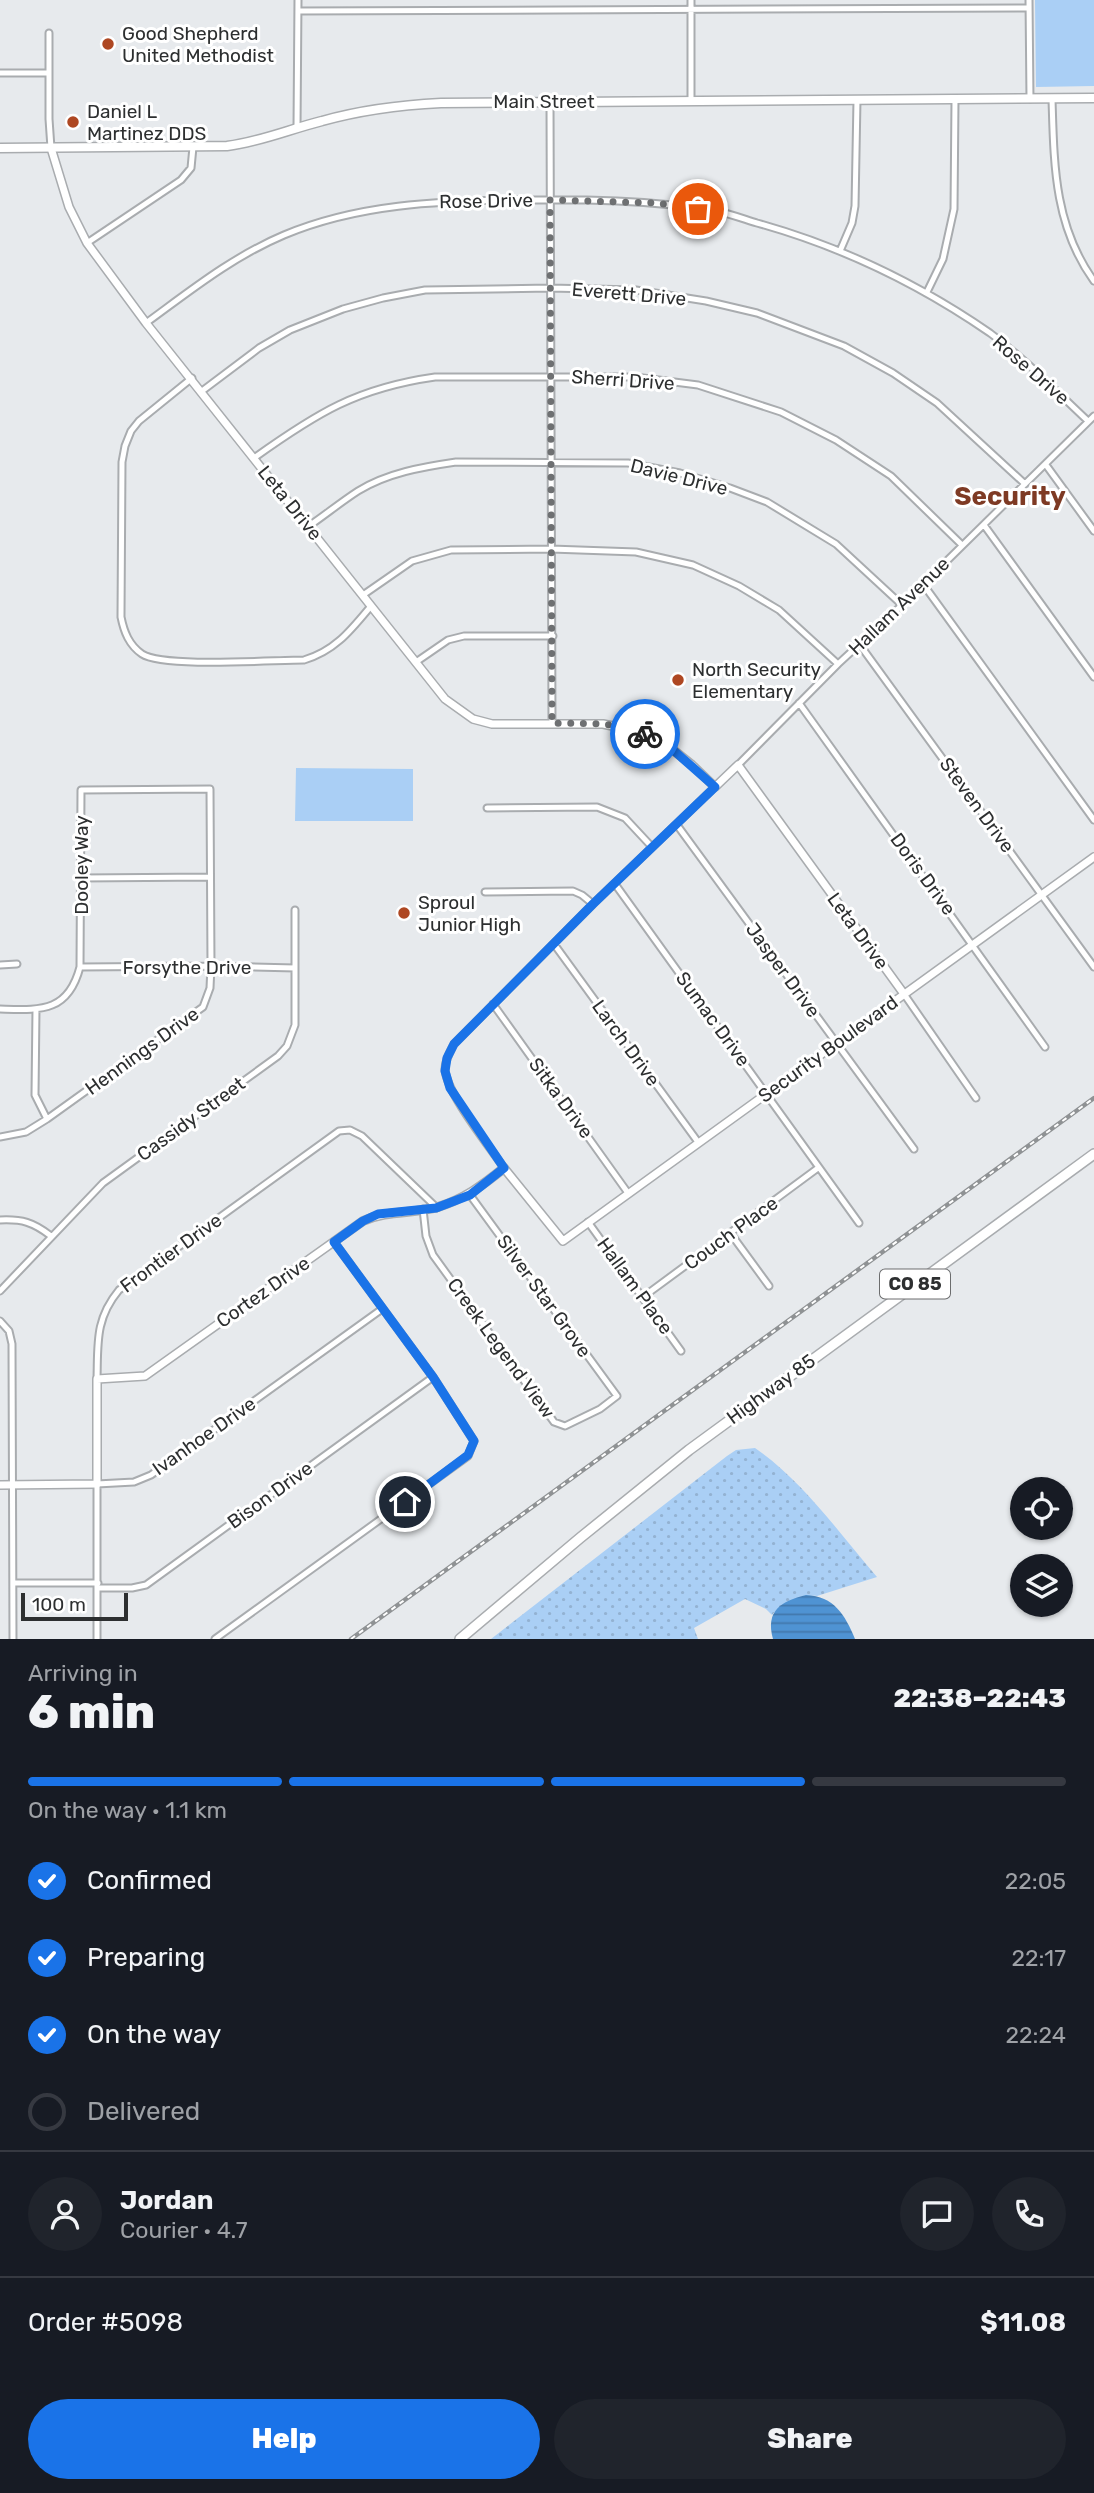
<!DOCTYPE html>
<meta charset="utf-8">
<style>
:root{--surface:#171b24;--page:#20242c;--text:#f1f3f6;--muted:#9ea1a6;--line:#363941;--accent:#1a73e8}
body{margin:0;font-family:Rubik,sans-serif;background:var(--page);color:var(--text);height:100vh;display:flex;flex-direction:column;font-size:26px;white-space:nowrap}
*{box-sizing:border-box;margin:0}
p{font-size:23px;color:var(--muted)}
.icon{flex:none;width:38px;height:38px;fill:none;stroke:currentColor;stroke-width:2;stroke-linecap:round;stroke-linejoin:round}
.map{position:relative;height:1639px;overflow:hidden}
.sheet{display:flex;flex-direction:column;background:var(--surface);flex:1}
.sheet>*{flex:none}
.buttons{position:absolute;left:1010px;top:1477px;display:grid;gap:14px}
.buttons a{display:grid;place-items:center;width:63px;height:63px;border-radius:50%;background:var(--surface);box-shadow:0 2px 5px #0004;font-size:35px}
.scale{position:absolute;left:21px;bottom:18px;width:107px;box-sizing:border-box;padding-left:7px;border:4px solid #2d2f30;border-top:0;font-size:19px;line-height:24px;white-space:nowrap;color:#2d2f30;-webkit-text-stroke:5px #fff;paint-order:stroke}
.pin{position:absolute;display:grid;place-items:center;width:60px;height:60px;color:#fff;margin:-30px;border:4px solid #fff;border-radius:50%;box-shadow:0 2px 7px #0007}
.courier{position:absolute;display:grid;place-items:center;width:70px;height:70px;margin:-35px;border:5px solid #1a73e8;border-radius:50%;background:#fff;color:#222;box-shadow:0 2px 9px #0007}
.summary em{font-style:normal;font-weight:800}
.summary div{display:flex;flex-direction:column-reverse}
.summary{display:flex;align-items:center;justify-content:space-between;height:119px;padding:0 28px}
h1{font-size:46px;font-weight:800;line-height:52px}
.bar{display:grid;grid-template-columns:repeat(4,1fr);gap:10px 7px;align-content:center;height:84px;padding:0 28px}
.bar i{height:9px;border-radius:5px;background:var(--line)}
.bar .selected{background:var(--accent)}
.bar p{grid-column:span 4}
.line{display:flex;align-items:center;gap:18px;padding:0 28px;border-top:2px solid var(--line)}
.line div{flex:1}
.round{display:grid;place-items:center;flex:none;width:74px;height:74px;border-radius:37px;background:var(--page)}
ol{padding:0 28px;list-style:none}
li{display:flex;align-items:center;gap:21px;height:77px}
li p{margin-inline-start:auto}
li .icon{padding:7px;border-radius:50%;background:var(--accent);color:#fff;stroke-width:4}
li:last-child{color:var(--muted)}
li i{width:38px;height:38px;border:4px solid var(--line);border-radius:50%}
.action{display:flex;gap:14px;margin-top:auto;padding:14px 28px}
.action a{flex:1;height:80px;border-radius:42px;background:var(--accent);color:#fff;font-size:28px;font-weight:800;line-height:80px;text-align:center}
.action a+a{background:var(--page);color:var(--text)}
.map>svg:first-child{display:block}
</style>
<div class="map">
<svg width="1094" height="1639" viewBox="0 0 1094 1639">
<defs>
<pattern id="grass-dots" width="8" height="8" patternUnits="userSpaceOnUse" patternTransform="scale(1.75)"><rect width="8" height="8" fill="#aacff5"/><path d="M2 2h.1M6 6h.1" fill="none" stroke="#93b2d2" stroke-width="1.8" stroke-linecap="round"/></pattern>
<pattern id="water-rules" width="6" height="5" patternUnits="userSpaceOnUse" patternTransform="scale(1.75)"><rect width="6" height="5" fill="#4f93d3"/><path d="M0 2.5h6" fill="none" stroke="#4278ac"/></pattern>
</defs>
<rect width="100%" height="100%" fill="#e7eaed"/>
<path fill="url(#grass-dots)" d="M755 1448C803 1481 839 1533 877 1577L817 1596C804 1594 780 1605 772 1615L766 1609 745 1599 694 1628 698 1639H491L727 1456 736 1450Z"/>
<path fill="#aacff5" d="M1035 0H1094V86L1036 87Z
M296 768 413 769V821H295Z"/>
<path fill="url(#water-rules)" d="M806 1595C834 1596 845 1615 855 1639H773C765 1611 781 1601 806 1595Z"/>
<g fill="none" stroke-linecap="round" stroke-linejoin="round">
<g stroke="#a9acaf" stroke-width="9">
<path id="minor" d="M1029 0 1030 99
M298 11 1029 8
M49 33V119L51 148
M0 73H48
M1052 99C1054 164 1054 226 1094 281
M691 100V0
M550 102 552 723
M297 128 298 0
M87 243 181 180 191 168 193 147
M840 251 852 223 855 206 857 100
M927 292 943 259 954 209 955 100
M146 323C190 291 232 257 284 235 358 204 437 201 517 200 583 199 651 200 717 211 730 214 744 219 757 223 840 246 919 284 990 333 1025 359 1056 391 1088 421
M192 378 139 421 131 431 125 446 122 462 121 617C124 632 129 645 142 654 163 668 273 660 304 660 335 651 351 630 371 606
M202 391 259 348 290 330 343 309 383 298 425 290 550 288 636 290 706 301 757 313 844 346 893 373 937 403 1025 484
M254 458C317 413 357 388 435 377H635L698 385 781 412 836 440 891 476 962 545
M1046 465 1094 531
M984 525 1094 677
M309 526C325 515 341 502 358 491 387 473 422 467 456 462L628 463 680 473 730 488 767 502 836 544 902 605
M923 584 1094 820
M363 595 412 561 451 550 551 549 636 552 693 565 739 586 779 610 838 664
M860 645 1094 967
M416 662 448 640 464 636H553
M799 703 1045 1047
M738 765 838 664 902 605 1094 416
M487 808 597 807 625 818 652 847
M677 825 914 1149
M81 878 210 877
M615 884 859 1223
M485 892 573 891 582 895 593 904
M554 944 698 1142
M0 965 17 964
M80 967 211 966 295 968
M904 994 976 1098
M493 1004 628 1193
M0 1009C40 1010 68 1013 80 967L81 790 210 789 211 966 210 988 203 1007 47 1119 26 1132 0 1137
M36 1009 35 1095 47 1119
M504 1168C490 1147 446 1093 445 1069 445 1060 450 1052 454 1044L593 904 715 787
M423 1209 426 1236 433 1255 554 1422 565 1426 600 1409 617 1396 470 1195
M0 1220C22 1219 33 1222 51 1236
M588 1222 681 1351
M731 1234 769 1286
M0 1291 103 1183 278 1056 287 1046 295 1025V910
M643 1297 818 1168
M0 1321 9 1331 12 1344 13 1639
M97 1379C98 1343 95 1319 119 1290L339 1131 350 1130 362 1136 437 1208
M13 1583H98
M98 1588H132L146 1585 433 1377
M97 1639V1484L134 1482 151 1475 382 1309
M215 1639 468 1456 474 1441 433 1377 334 1242"/>
</g>
<g stroke="#a9acaf" stroke-width="10">
<path id="tertiary" d="M51 148 69 207 87 243 146 323 445 699 473 719 492 724H603L637 731 672 749 692 765 715 787 738 765 904 994
M0 1485 97 1484V1379L145 1376 363 1221C387 1210 413 1214 438 1207 464 1199 483 1185 504 1168L563 1241 1094 857"/>
</g>
<g stroke="#a9acaf" stroke-width="11">
<path id="secondary" d="M0 148 227 146C260 142 290 129 322 121 361 110 401 105 441 103L1094 98"/>
</g>
<g stroke="#a9acaf" stroke-width="12">
<path id="primary" d="M460 1639 580 1538 689 1450 1094 1154"/>
</g>
<use href="#minor" stroke="#fff" stroke-width="5"/>
<use href="#tertiary" stroke="#fff" stroke-width="7"/>
<use href="#secondary" stroke="#fff" stroke-width="8"/>
<use href="#primary" stroke="#fff" stroke-width="9"/>
<g stroke="#8f9294" stroke-width="4.5">
<path id="rail" d="M351 1639 1094 1098"/>
</g>
<use href="#rail" stroke="#fff" stroke-width="2" stroke-dasharray="5" stroke-linecap="butt"/>
</g>
<g fill="none" stroke-linecap="round" stroke-linejoin="round">
<path stroke="#6e7072" stroke-width="7" stroke-dasharray="0 12.6" d="M645 734C616 721 584 724 552 723L550 200 656 203 698 209"/>
<path stroke="#1a73e8" stroke-width="9" d="M405 1502 468 1455 474 1441 433 1377 334 1242 363 1221 378 1214 436 1208 470 1195 504 1168 450 1088 445 1071 447 1058 454 1044 593 904 715 787 672 749 645 734"/>
</g>
<g fill="#ae4722" stroke="#fff" stroke-width="2.5">
<circle cx="108" cy="44" r="7"/>
<circle cx="73" cy="122" r="7"/>
<circle cx="678" cy="680" r="7"/>
<circle cx="404" cy="913" r="7"/>
</g>
<g text-anchor="middle" dominant-baseline="central" stroke-width="6" stroke-linejoin="round" paint-order="stroke">
<rect fill="#fff" stroke="#6c6d6e" stroke-width="2" x="880" y="1269.5" width="70" height="29" rx="5"/>
<g font-size="18" font-weight="bold" fill="#2d2f30">
<text x="915" y="1284">CO 85</text>
</g>
<g font-size="19" fill="#2d2f30" stroke="#fff" text-anchor="start">
<text x="122" y="33">Good Shepherd<tspan x="122" dy="22">United Methodist</tspan></text>
<text x="87" y="111">Daniel L<tspan x="87" dy="22">Martinez DDS</tspan></text>
<text x="692" y="669">North Security<tspan x="692" dy="22">Elementary</tspan></text>
<text x="418" y="902">Sproul<tspan x="418" dy="22">Junior High</tspan></text>
</g>
<g font-size="19" fill="#2d2f30" stroke="#fff">
<text x="544" y="101">Main Street</text>
<text transform="translate(486 201) rotate(-1)">Rose Drive</text>
<text transform="translate(629 294) rotate(5)">Everett Drive</text>
<text transform="translate(1031 370) rotate(41)">Rose Drive</text>
<text transform="translate(623 380) rotate(4)">Sherri Drive</text>
<text transform="translate(679 477) rotate(14)">Davie Drive</text>
<text transform="translate(290 503) rotate(51)">Leta Drive</text>
<text transform="translate(899 606) rotate(-44)">Hallam Avenue</text>
<text transform="translate(977 805) rotate(54)">Steven Drive</text>
<text transform="translate(81 865) rotate(-90)">Dooley Way</text>
<text transform="translate(923 874) rotate(54)">Doris Drive</text>
<text transform="translate(858 931) rotate(54)">Leta Drive</text>
<text x="187" y="967">Forsythe Drive</text>
<text transform="translate(783 970) rotate(54)">Jasper Drive</text>
<text transform="translate(713 1019) rotate(54)">Sumac Drive</text>
<text transform="translate(626 1043) rotate(54)">Larch Drive</text>
<text transform="translate(828 1049) rotate(-36)">Security Boulevard</text>
<text transform="translate(142 1051) rotate(-36)">Hennings Drive</text>
<text transform="translate(561 1098) rotate(54)">Sitka Drive</text>
<text transform="translate(191 1119) rotate(-36)">Cassidy Street</text>
<text transform="translate(731 1233) rotate(-36)">Couch Place</text>
<text transform="translate(171 1253) rotate(-36)">Frontier Drive</text>
<text transform="translate(635 1286) rotate(54)">Hallam Place</text>
<text transform="translate(263 1292) rotate(-35)">Cortez Drive</text>
<text transform="translate(544 1296) rotate(54)">Silver Star Grove</text>
<text transform="translate(501 1348) rotate(54)">Creek Legend View</text>
<text transform="translate(771 1389) rotate(-36)">Highway 85</text>
<text transform="translate(204 1436) rotate(-35)">Ivanhoe Drive</text>
<text transform="translate(270 1495) rotate(-36)">Bison Drive</text>
</g>
<g font-size="26" font-weight="bold" fill="#7e3a24" stroke="#fff">
<text x="1010" y="496">Security</text>
</g>
</g>
</svg>
<div class="buttons">
<a><svg class="icon" aria-label="locate" viewBox="0 0 24 24"><circle cx="12" cy="12" r="6"/><path d="M12 2v4M12 18v4M2 12h4M18 12h4"/></svg></a>
<a><svg class="icon" aria-label="layers" viewBox="0 0 24 24"><path d="M12 4l9 5-9 5-9-5zM3 14l9 5 9-5"/></svg></a>
</div>
<div class="scale">100 m</div>
<div class="pin" style="left:698px;top:209px;background:#ea580c"><svg class="icon" aria-label="bag" viewBox="0 0 24 24"><path d="M5 8h14l-1 12H6zM9 8a3 3 0 0 1 6 0"/></svg></div>
<div class="pin" style="left:405px;top:1502px;background:#1f2937"><svg class="icon" aria-label="home" viewBox="0 0 24 24"><path d="M3 11l9-7 9 7M6 9v11h12V9"/></svg></div>
<div class="courier" style="left:645px;top:734px"><svg class="icon" aria-label="bike" viewBox="0 0 24 24"><circle cx="6" cy="16" r="4"/><circle cx="18" cy="16" r="4"/><path d="M6 16l4-8h5l3 8M10 8l3 8H6M13 5h3"/></svg></div>
</div>
<section class="sheet">
<div class="summary"><div><h1>6 min</h1><p>Arriving in</p></div><em>22:38–22:43</em></div>
<div class="bar"><i class="selected"></i><i class="selected"></i><i class="selected"></i><i></i><p>On the way · 1.1 km</p></div>
<ol>
<li><svg class="icon" aria-label="check" viewBox="0 0 24 24"><path d="M5 12l5 5 9-10"/></svg>Confirmed<p>22:05</p></li>
<li><svg class="icon" aria-label="check" viewBox="0 0 24 24"><path d="M5 12l5 5 9-10"/></svg>Preparing<p>22:17</p></li>
<li><svg class="icon" aria-label="check" viewBox="0 0 24 24"><path d="M5 12l5 5 9-10"/></svg>On the way<p>22:24</p></li>
<li><i></i>Delivered</li>
</ol>
<div class="line" style="height:126px"><a class="round"><svg class="icon" aria-label="person" viewBox="0 0 24 24"><circle cx="12" cy="8" r="4"/><path d="M4 21q1-7 8-7t8 7"/></svg></a><div><b>Jordan</b><p>Courier · 4.7</p></div><a class="round"><svg class="icon" aria-label="chat" viewBox="0 0 24 24"><path d="M4 5h16v11H9l-5 4z"/></svg></a><a class="round"><svg class="icon" aria-label="phone" viewBox="0 0 24 24"><path d="M5 4h4l2 5-3 2q2 4 5 5l2-3 5 2v4C11 20 4 13 5 4z"/></svg></a></div>
<div class="line" style="height:91px"><div>Order #5098</div><b>$11.08</b></div>
<div class="action"><a>Help</a><a>Share</a></div>
</section>
